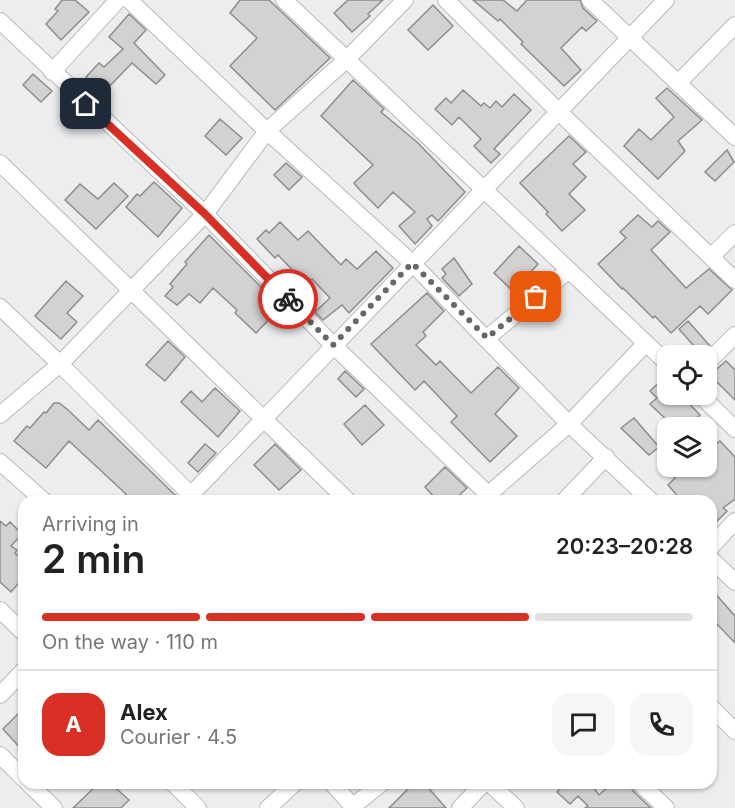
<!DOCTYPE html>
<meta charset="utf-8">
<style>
:root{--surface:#fff;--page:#f6f6f6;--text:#222;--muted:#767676;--line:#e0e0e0;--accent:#d93025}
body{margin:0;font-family:Inter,sans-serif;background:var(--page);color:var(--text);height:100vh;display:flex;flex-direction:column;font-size:22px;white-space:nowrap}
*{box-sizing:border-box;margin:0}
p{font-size:20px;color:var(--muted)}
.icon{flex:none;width:33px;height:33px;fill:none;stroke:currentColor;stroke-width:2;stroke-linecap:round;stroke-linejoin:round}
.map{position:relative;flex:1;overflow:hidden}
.side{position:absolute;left:18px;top:495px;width:699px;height:294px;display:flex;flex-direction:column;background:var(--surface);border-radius:18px;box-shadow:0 2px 4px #0004}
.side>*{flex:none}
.tools{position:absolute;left:657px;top:345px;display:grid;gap:12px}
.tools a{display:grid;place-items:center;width:60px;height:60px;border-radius:12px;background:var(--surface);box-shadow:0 2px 4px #0004;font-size:30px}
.pin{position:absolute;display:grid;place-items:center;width:51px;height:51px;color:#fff;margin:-26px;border-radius:12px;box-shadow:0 3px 9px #0006}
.courier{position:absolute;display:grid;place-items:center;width:60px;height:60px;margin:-30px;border:4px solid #d93025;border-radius:50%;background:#fff;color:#222;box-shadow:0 2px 8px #0007}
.summary em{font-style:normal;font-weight:600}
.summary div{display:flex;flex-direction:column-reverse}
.summary{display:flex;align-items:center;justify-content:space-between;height:102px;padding:0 24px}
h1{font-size:39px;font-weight:600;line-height:45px}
.bar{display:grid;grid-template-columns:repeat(4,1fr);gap:9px 6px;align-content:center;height:72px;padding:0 24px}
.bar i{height:8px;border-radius:4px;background:var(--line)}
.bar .current{background:var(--accent)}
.bar p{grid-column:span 4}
.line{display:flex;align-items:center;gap:15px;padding:0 24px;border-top:2px solid var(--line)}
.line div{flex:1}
.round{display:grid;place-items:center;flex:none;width:63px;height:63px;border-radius:18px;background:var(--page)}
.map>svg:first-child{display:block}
</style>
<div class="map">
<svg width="735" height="808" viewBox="0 0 735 808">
<rect width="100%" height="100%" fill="#ecedef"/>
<path fill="#d4d1d2" stroke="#8e8c8d" stroke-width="1.5" d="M62 0H75L89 12 61 40 46 24 58 11 55 9Z
M240 0H269L330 58 275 110 230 66 257 38 230 13Z
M348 0H383L368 14 370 16 352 32 334 13Z
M473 0H503L517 11 527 0H580L583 8 597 21 586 31 582 27 561 48 581 70 564 86 521 44 523 42 500 19 498 21Z
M433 5 453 26 428 50 408 30Z
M129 14 146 30 134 43 165 75 156 84 132 63 104 92 86 77 99 63 104 67 123 49 109 37Z
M33 74 52 91 41 102 23 85Z
M353 80 384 109 381 112 418 143 465 192 438 221 432 215 427 219 432 226 415 244 399 226 415 212 393 192 378 208 359 189 354 183 373 165 321 116Z
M667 88 702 120 678 141 685 151 658 179 624 146 639 129 651 140 674 117 656 98Z
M463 90 481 106 484 103 490 108 496 101 502 107 514 94 531 110 494 149 500 154 491 163 474 146 481 139 459 117 452 125 435 109 446 98 451 103Z
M220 119 242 138 226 155 205 136Z
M569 136 586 152 573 164 586 177 569 194 585 210 562 231 546 214 548 212 520 183Z
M727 150 734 162 715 181 705 172Z
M286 163 302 177 289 190 274 175Z
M154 182 182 208 158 237 126 207 137 194 140 196Z
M114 183 128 196 96 229 65 200 80 184 98 199Z
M638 215 652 227 658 221 670 232 651 250 686 288 709 269 732 290 708 314 700 306 671 333 655 316 653 318 623 288 622 289 598 264 626 238 620 232Z
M280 222 298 240 308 231 341 265 346 259 357 269 376 251 393 268 349 313 342 305 323 320 315 312 330 298 312 279 306 284 278 255 275 258 257 239 266 230 269 233Z
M209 235 281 307 256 333 235 313 237 310 213 288 200 303 189 294 177 305 165 296 173 287 170 284 187 264 185 262Z
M519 246 538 264 528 275 534 281 519 297 494 273Z
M454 258 472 284 459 296 442 278 446 274 442 269Z
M66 281 83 296 67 313 77 322 61 339 35 316Z
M427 293 444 311 423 332 426 336 416 345 436 365 440 361 471 393 498 367 519 388 495 414 517 436 490 462 451 422 457 416 424 381 415 390 371 344Z
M688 321 710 346 701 354 679 329Z
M168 341 185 357 165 381 146 365Z
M726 361 735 370V400L710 375Z
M345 371 364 389 356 397 338 379Z
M668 374V394H680L700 415 687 428H675L650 404 657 398 650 391Z
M215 388 240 411 218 437 181 402 191 391 202 402Z
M54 403H59L67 409 89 430 98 420 176 496 175 501H131L125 495 126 494 69 441 46 468 14 441 27 426 30 428 44 412 46 413Z
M365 405 384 425 362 445 344 424Z
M634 418 659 447 649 455 621 428Z
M720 441 735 457V499L723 508 727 511 711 527V501H682L668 485 675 478 671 474 680 466H706V457L712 452 710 449Z
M205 444 216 453 198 472 188 463Z
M275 444 301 470 279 490 254 465Z
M445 467 467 488 453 501H438L425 487Z
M0 521 6 526 10 522 22 534 11 546 17 550 15 553 24 561V577L11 592 0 582Z
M711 589 735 616V643L717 624 711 630Z
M24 708V752L3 729Z
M99 783H110L129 800 121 808H73Z
M414 783H424L446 808H389Z
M566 783H590L599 795 612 783H629L633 791 651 808H585L588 806 578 796 570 804 557 792Z"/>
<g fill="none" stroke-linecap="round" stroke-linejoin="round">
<g stroke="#b7b9bb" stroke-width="18">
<path id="minor" d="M129 0 267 131 412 263 569 424 651 501
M284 0 668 364
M446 0 559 112 735 280
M590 0 735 137
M0 21 205 214 333 345 495 501
M52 72 118 0
M678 83 735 25
M0 163 348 501
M711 257 735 233
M0 307 60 364 197 501
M487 338 569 270
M706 364 735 335
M699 394 735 429
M0 415 60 364 205 214 267 131 347 59 405 0
M0 462 44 501
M482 500 569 424 646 343
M185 501 666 0
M564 501 606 457
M711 547 735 521
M711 559 735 582
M0 610 24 633
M0 695 24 670
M711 707 735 731
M0 755 24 779
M28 783 54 808
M173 783 198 808
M332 783 354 808
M489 783 516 808
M640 783 666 808
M352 807 382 783
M268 808 295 783
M460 808 484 783"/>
</g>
<use href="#minor" stroke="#fff" stroke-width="16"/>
</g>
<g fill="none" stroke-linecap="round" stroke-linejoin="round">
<path stroke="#666768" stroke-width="6" stroke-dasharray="0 10.8" d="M288 299 333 345 412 263 487 338 536 297"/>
<path stroke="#d93025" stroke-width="8" d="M86 104 205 214 288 299"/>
</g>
</svg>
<div class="tools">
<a><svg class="icon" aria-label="locate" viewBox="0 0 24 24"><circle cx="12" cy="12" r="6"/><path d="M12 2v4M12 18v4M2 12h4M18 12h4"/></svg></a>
<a><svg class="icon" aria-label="layers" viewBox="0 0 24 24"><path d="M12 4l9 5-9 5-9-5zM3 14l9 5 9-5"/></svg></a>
</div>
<div class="pin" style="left:536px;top:297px;background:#ea580c"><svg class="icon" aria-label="bag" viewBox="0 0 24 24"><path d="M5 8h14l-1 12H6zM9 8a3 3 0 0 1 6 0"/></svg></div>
<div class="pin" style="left:86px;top:104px;background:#1f2937"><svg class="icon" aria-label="home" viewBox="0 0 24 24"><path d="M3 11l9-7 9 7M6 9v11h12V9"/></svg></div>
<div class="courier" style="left:288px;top:299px"><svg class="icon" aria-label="bike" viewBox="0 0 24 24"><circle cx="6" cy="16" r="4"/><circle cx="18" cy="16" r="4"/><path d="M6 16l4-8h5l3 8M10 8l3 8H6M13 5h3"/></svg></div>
<section class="side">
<div class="summary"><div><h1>2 min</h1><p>Arriving in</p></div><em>20:23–20:28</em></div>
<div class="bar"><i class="current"></i><i class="current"></i><i class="current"></i><i></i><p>On the way · 110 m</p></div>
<div class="line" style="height:108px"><b class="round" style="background:var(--accent);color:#fff">A</b><div><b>Alex</b><p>Courier · 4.5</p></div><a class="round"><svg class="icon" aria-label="chat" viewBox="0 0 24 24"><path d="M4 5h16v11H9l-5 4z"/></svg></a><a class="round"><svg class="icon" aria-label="phone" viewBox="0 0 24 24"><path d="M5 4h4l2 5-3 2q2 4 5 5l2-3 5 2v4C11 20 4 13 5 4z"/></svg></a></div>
</section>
</div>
